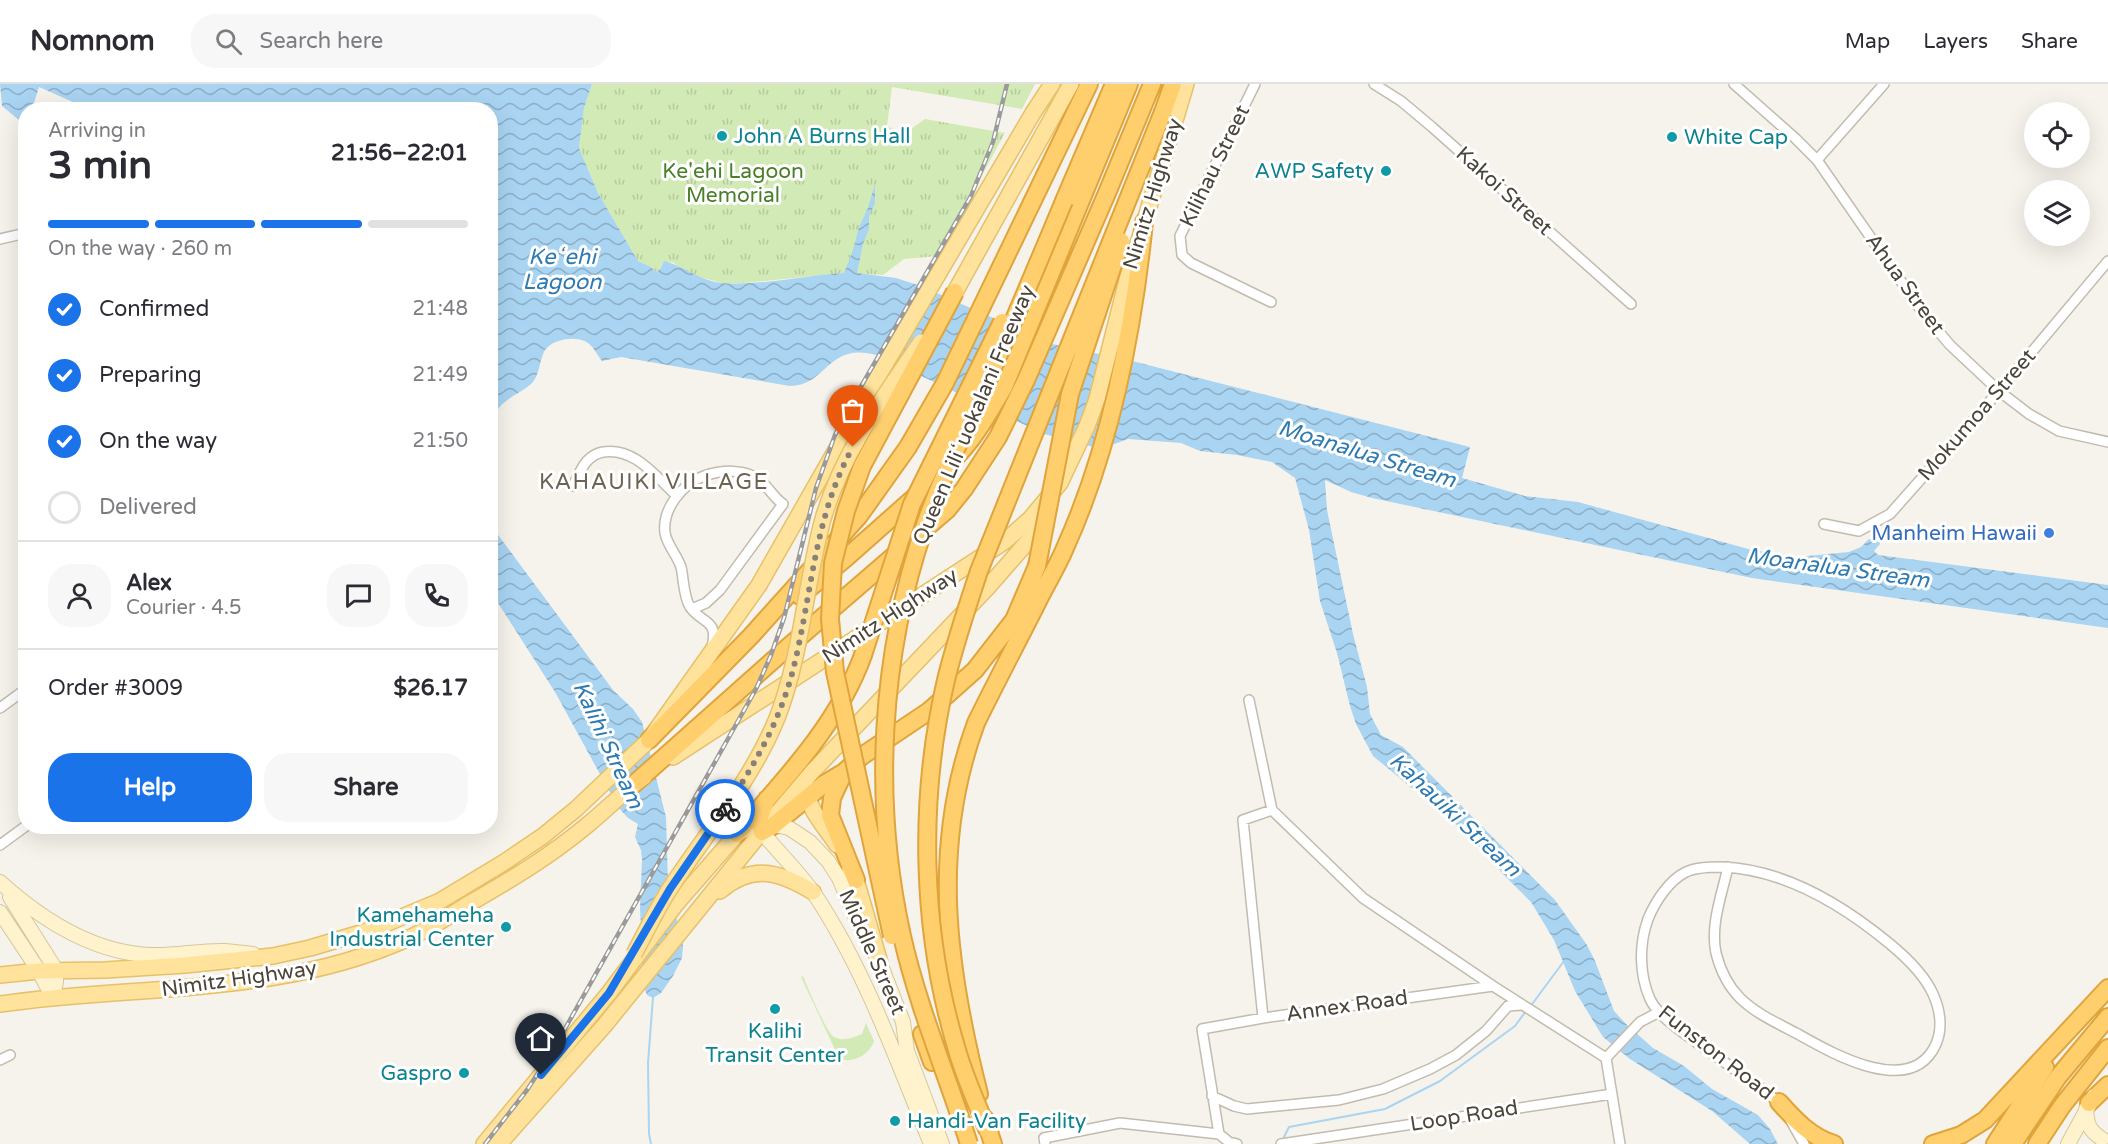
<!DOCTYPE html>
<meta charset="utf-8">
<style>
:root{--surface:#fff;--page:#f7f7f7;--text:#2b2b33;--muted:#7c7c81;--line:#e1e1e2;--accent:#1a73e8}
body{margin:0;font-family:"Varela Round",sans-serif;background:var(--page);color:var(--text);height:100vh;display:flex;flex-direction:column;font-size:22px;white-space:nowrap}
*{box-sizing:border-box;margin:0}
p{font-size:20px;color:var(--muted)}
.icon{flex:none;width:33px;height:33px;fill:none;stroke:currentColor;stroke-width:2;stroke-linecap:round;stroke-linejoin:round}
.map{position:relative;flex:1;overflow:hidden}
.details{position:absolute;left:18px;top:18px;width:480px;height:732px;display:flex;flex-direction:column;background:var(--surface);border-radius:24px;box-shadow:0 6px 24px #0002}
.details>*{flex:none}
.controls{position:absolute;left:2024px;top:18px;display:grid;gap:12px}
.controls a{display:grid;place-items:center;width:66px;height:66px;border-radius:50%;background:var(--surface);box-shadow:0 6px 24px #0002;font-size:30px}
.pin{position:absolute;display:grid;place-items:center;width:51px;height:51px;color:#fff;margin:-62px -26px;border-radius:50% 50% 50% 0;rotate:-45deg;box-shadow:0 0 6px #0007}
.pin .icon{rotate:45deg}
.courier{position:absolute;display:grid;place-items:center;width:60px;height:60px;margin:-30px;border:4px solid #1a73e8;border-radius:50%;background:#fff;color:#222;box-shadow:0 2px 8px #0007}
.head em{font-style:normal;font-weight:800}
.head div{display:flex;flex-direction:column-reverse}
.head{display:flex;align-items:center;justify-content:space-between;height:102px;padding:0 30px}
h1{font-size:39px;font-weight:800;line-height:45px}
.bar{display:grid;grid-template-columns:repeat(4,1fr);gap:9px 6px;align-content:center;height:72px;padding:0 30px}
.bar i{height:8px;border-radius:4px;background:var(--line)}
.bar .on{background:var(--accent)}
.bar p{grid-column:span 4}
.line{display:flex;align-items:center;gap:15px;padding:0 30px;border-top:2px solid var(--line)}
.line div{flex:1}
.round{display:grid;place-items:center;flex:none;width:63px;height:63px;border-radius:24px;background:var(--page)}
ol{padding:0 30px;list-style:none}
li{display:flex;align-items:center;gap:18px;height:66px}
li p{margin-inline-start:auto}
li .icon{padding:6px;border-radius:50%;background:var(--accent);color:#fff;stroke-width:4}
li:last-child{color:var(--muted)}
li i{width:33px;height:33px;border:3px solid var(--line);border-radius:50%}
.primary-button{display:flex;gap:12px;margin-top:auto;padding:12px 30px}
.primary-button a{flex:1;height:69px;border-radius:24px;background:var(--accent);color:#fff;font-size:24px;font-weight:800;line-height:69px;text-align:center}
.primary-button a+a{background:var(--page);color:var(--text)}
header{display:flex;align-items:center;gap:36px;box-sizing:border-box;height:84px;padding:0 30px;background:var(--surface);border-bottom:2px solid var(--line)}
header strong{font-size:28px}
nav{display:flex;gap:33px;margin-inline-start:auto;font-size:21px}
.search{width:420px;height:54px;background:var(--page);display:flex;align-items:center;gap:15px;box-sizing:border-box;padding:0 21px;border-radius:24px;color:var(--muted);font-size:22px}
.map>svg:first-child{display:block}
</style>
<header>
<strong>Nomnom</strong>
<div class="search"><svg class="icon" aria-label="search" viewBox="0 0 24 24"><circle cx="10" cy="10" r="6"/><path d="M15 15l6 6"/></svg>Search here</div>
<nav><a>Map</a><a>Layers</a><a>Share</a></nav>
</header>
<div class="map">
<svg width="2108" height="1060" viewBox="0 0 2108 1060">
<defs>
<pattern id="park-tufts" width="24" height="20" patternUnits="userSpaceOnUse" patternTransform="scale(1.5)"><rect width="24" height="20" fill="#d2eab5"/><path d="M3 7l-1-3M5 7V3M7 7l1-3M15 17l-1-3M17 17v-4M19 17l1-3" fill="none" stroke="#b6ca9c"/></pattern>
<pattern id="water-waves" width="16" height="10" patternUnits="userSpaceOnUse" patternTransform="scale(1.5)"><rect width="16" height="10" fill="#a9d4f2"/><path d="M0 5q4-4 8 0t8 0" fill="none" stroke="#8caec5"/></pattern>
</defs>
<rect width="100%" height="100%" fill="#f6f3ec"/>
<path fill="#d2eab5" d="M803 892C808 904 826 948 834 953 844 958 852 954 862 950L866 939 874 957C870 970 852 981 839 974L801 893Z"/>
<path fill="url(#park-tufts)" d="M592 0H1035L1022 25 892 3 887 42 904 50 925 35 1005 49 938 172 904 175 883 191 844 189 744 199H722L692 191 672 178 662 180 660 185 656 188 651 183 638 177 598 109 579 64 584 24Z"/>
<path fill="url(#water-waves)" d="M0 0H592L584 24 579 64 598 109 638 177 651 183 656 188 660 185 664 177C682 181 696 194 715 198 751 204 806 191 844 189L852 169 859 143 868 124 875 100V119L869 132V145L863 160 857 189 896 194 921 202 1052 260 1132 277 1470 363 1462 394 1525 412 1578 418 1752 466 1797 473 1849 468 1861 463 1869 455H1880V460L1874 467 1878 471 2108 501V544L1752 494 1372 414 1351 408 1325 396 1327 426 1353 550 1367 603 1370 630 1381 651 1403 663 1555 816 1587 861 1595 877 1614 927 1627 941 1653 964 1684 982 1712 1005 1758 1031 1770 1045 1778 1060H1750L1712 1027 1630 975 1603 953 1575 907 1554 856 1531 818 1505 792 1469 751 1373 672 1356 640 1350 622 1337 569 1320 517 1309 446 1295 394 1272 378 1237 371 1200 367 1181 359 1128 355 1101 365 1044 350 879 272C827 256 828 302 790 302L621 273 602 277C598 272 593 262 588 259 576 251 553 255 545 266 539 276 540 292 531 300 516 313 499 315 491 338L490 26H91L39 3 32 25 26 26 25 41 2 22Z
M490 440 613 606 633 625 642 638 666 733 668 799 683 862 682 874 673 892 661 909 653 914 647 911 644 903 640 824 642 775 641 766 635 753 638 740 628 734 618 723 555 608 491 508Z"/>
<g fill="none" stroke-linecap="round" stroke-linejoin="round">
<path stroke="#a9d4f2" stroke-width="2" d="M1530 923 1564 877
M1284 1053 1289 1043 1385 1025 1440 997 1515 942 1526 927
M651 1060 649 1050 648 979 653 913"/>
<g stroke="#c2bbae" stroke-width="12">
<path id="street" d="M1255 0 1180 152 1182 171 1191 179 1271 218
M1374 0 1401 17 1432 43 1631 220
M1734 0 1795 54 1817 76 1923 229 1950 261 1999 307 2029 330 2059 347 2108 358
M1817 76 1884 0
M0 155 26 149
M573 402C577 394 581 384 587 377 592 372 597 369 603 368 635 363 656 393 677 412
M1824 440 1859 447 1890 430 1999 307 2108 177
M692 525 706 519 720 506 783 420C774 414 769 404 761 397 746 384 721 386 704 392 682 400 662 425 665 449 667 461 677 471 681 483 684 496 683 511 690 523 702 540 719 535 712 563
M1249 616 1272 726 1363 814 1493 902 1606 974 1620 1060
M0 624 26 605
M0 761 26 742
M1728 783C1722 810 1710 841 1716 869 1720 885 1728 902 1740 914 1755 929 1777 939 1796 949 1830 968 1911 1016 1936 960 1943 944 1940 925 1933 910 1924 890 1907 874 1890 860 1843 821 1785 785 1721 783 1710 783 1696 783 1686 788 1669 796 1655 818 1648 835 1639 860 1639 890 1650 915 1656 928 1670 939 1682 948 1704 964 1726 979 1748 995 1759 1003 1772 1011 1780 1021
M1263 934 1243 736 1272 726
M1606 974 1640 938 1659 928
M0 976 10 971
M1212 1012 1234 1022 1247 1025 1339 1016 1383 1005 1430 985 1456 971 1486 947 1508 922 1521 921
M1791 1037 1804 1060
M1219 1050 1202 945 1263 934 1493 902
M1045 1060 1044 1054 1120 1039 1219 1050 1229 1058 1237 1060
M1281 1060 1612 1010"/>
</g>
<g stroke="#d6c79b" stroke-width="16">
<path id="secondary" d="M774 741 789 744 810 758 828 777 839 794 855 832 880 879 903 938 907 967 942 1060
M762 748C779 769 800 789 815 811 865 886 897 977 931 1060
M0 798C42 836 93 869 151 871 176 872 201 866 225 867 235 868 244 869 253 870
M10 813 56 886V897L53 914
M0 828 39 887 53 914
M2086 1025C2087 1041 2089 1046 2102 1055
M2068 1060 2094 1012"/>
</g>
<g stroke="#e6c16a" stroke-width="18">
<path id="primary" d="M955 208 1071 0
M673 673 1004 458 1030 435 1060 399 1087 342 1097 315 1127 196 1186 0
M807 704C806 724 827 745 837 761
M850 785 856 796 880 879
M720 807C753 779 780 788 813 808
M0 891 39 887 105 886 185 881 273 872 310 864 371 846 440 817 503 779 543 752 576 725 649 656 759 501 877 294 1033 29 1052 0
M0 920C137 900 280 913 409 854 431 844 452 830 472 818 512 795 550 772 585 743 605 727 623 708 644 693
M484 1060 609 909 676 820 737 750 747 744
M499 1060 604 942 767 741 812 688 988 503 1037 447 1045 435"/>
</g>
<g stroke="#e0a43c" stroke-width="20">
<path id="highway" d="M1163 28 1173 0
M1064 117 1114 0
M951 378C974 356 988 330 1004 303L1129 0
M800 512 847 473 917 411
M649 656 751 552 859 432 908 363 945 299 1089 0
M844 688 832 714 830 731 856 796
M634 700 788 563 947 426 964 405 998 353 1026 296 1107 109 1152 0
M767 715 759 735 762 748 774 741 824 700 844 688 862 672 929 627 975 586 1014 536 1037 482
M737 750C785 695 838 640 863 571
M922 950 932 978
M979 1010C947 884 930 764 976 639 997 596 1019 555 1040 513 1048 497 1058 481 1065 464 1111 362 1133 248 1144 138
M1779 1018C1795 1036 1811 1053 1834 1060
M2089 1019 2108 1001
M985 1035 993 1060
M1933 1060 1961 1051 1985 1036 2108 904
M1995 1060 2045 983
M2013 1060 2058 993 2108 933
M2037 1060 2062 1022 2108 964"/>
</g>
<use href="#street" stroke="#fff" stroke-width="9"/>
<use href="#secondary" stroke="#fff3cd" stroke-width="14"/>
<use href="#primary" stroke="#ffe39c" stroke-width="15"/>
<use href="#highway" stroke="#ffcf6e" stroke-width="16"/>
<g stroke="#9a9a9a" stroke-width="4.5">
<path id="rail" d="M485 1060 527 1006 553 966 756 605 771 571 784 534 816 404 835 351 848 325 971 112 993 58 1007 0"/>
</g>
<use href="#rail" stroke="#fff" stroke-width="2" stroke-dasharray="7" stroke-linecap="butt"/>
<g stroke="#e6c16a" stroke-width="18" stroke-linecap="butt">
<path id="primary-bridge" d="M634 870C646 848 657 824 671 803 707 748 752 696 777 634 802 570 805 501 823 435 842 369 883 314 921 258"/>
</g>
<g stroke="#e0a43c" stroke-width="20" stroke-linecap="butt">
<path id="highway-bridge" d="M1037 482 1070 310 1121 157
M863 571 912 420 1002 238
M892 852 835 588 830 535 833 479 846 427 862 382 955 208
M988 1047C977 1020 965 994 957 966 921 848 918 716 946 596 955 559 967 523 979 487L1163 28
M969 1060C947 991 918 923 902 852 872 716 880 572 925 441 941 394 964 349 984 304 1012 242 1038 179 1064 117"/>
</g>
<use href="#primary-bridge" stroke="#ffe39c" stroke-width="15"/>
<use href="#highway-bridge" stroke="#ffcf6e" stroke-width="16"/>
</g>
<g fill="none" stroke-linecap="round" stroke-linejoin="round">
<path stroke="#878178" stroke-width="6" stroke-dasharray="0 10.8" d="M725 725C754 682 780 637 793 586 812 511 814 432 853 363"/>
<path stroke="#1a73e8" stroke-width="8" d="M541 991 609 909 670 805 725 725"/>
</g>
<g fill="#0f9aa8" stroke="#fff" stroke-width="2">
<circle cx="722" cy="52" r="6"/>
<circle cx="1672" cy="53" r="6"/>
<circle cx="1386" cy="87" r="6"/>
<circle cx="506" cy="843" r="6"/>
<circle cx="775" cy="925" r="6"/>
<circle cx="464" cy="989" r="6"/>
<circle cx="895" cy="1037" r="6"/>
</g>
<circle fill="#3f7fe0" stroke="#fff" stroke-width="2" cx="2049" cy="449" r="6"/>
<g text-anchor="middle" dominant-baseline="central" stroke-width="6" stroke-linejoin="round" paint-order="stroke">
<g font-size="21" fill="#0d838f" stroke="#fff" text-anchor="start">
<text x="734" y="52">John A Burns Hall</text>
<text x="1684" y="53">White Cap</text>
<text x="1374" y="87" text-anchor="end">AWP Safety</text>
<text x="494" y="831" text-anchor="end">Kamehameha<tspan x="494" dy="24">Industrial Center</tspan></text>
<text x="775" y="947" text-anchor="middle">Kalihi<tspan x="775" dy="24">Transit Center</tspan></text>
<text x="452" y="989" text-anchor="end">Gaspro</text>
<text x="907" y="1037">Handi-Van Facility</text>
</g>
<g font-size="21" fill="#4b4439" stroke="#fff">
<text transform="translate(1215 82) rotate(-64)">Kilihau Street</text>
<text transform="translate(1504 107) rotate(42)">Kakoi Street</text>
<text transform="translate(1153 110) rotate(-73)">Nimitz Highway</text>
<text transform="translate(1905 200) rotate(54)">Ahua Street</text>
<text transform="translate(974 331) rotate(-67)">Queen Liliʻuokalani Freeway</text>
<text transform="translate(1977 331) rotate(-49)">Mokumoa Street</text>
<text transform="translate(890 532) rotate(-33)">Nimitz Highway</text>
<text transform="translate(872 868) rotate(66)">Middle Street</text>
<text transform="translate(239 895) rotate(-8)">Nimitz Highway</text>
<text transform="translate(1347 922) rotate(-8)">Annex Road</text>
<text transform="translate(1716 969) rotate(38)">Funston Road</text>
<text transform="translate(1464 1032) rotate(-9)">Loop Road</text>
</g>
<g font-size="21" fill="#4a7f2a" stroke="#fff">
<text x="733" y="87">Ke'ehi Lagoon<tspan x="733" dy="24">Memorial</tspan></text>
</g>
<g font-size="21" fill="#366cbe" stroke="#fff" text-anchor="end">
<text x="2037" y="449">Manheim Hawaii</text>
</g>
<g font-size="22" font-style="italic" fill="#2e7ab2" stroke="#fff">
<text x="562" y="173">Keʻehi<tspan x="562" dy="25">Lagoon</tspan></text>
<text transform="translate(1367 370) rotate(17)">Moanalua Stream</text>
<text transform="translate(1838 484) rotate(8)">Moanalua Stream</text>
<text transform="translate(608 661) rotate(65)">Kalihi Stream</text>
<text transform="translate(1455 731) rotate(43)">Kahauiki Stream</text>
</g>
<g font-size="22" letter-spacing="1.5" fill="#6e6250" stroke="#fff">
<text x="654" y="398">KAHAUIKI VILLAGE</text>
</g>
</g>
</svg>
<div class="controls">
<a><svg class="icon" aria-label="locate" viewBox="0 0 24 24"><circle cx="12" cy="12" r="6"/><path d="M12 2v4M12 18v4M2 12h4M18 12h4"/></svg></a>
<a><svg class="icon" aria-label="layers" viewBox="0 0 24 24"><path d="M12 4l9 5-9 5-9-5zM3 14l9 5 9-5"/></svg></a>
</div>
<div class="pin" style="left:853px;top:363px;background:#ea580c"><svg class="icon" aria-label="bag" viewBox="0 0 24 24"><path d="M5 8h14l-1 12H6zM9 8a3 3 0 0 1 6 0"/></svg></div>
<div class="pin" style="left:541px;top:991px;background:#1f2937"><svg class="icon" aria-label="home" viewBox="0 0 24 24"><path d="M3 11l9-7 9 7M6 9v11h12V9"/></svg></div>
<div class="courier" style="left:725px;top:725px"><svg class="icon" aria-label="bike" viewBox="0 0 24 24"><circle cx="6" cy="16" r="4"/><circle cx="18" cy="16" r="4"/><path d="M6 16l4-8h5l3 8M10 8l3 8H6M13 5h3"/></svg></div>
<section class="details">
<div class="head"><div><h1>3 min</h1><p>Arriving in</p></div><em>21:56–22:01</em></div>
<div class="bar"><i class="on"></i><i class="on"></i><i class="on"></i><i></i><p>On the way · 260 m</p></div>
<ol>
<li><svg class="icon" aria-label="check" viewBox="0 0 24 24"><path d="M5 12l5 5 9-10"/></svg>Confirmed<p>21:48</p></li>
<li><svg class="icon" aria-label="check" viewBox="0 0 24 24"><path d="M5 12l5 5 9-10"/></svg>Preparing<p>21:49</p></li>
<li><svg class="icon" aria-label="check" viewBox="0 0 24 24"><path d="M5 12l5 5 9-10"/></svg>On the way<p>21:50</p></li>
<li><i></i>Delivered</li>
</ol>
<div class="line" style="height:108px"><a class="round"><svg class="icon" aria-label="person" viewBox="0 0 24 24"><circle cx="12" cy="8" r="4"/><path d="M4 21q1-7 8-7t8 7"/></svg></a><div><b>Alex</b><p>Courier · 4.5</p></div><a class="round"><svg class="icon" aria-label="chat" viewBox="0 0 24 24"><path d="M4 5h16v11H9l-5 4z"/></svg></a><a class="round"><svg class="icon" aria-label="phone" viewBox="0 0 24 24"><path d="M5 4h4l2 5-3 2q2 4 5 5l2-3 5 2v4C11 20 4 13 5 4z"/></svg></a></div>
<div class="line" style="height:78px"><div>Order #3009</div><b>$26.17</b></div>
<div class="primary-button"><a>Help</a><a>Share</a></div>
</section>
</div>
